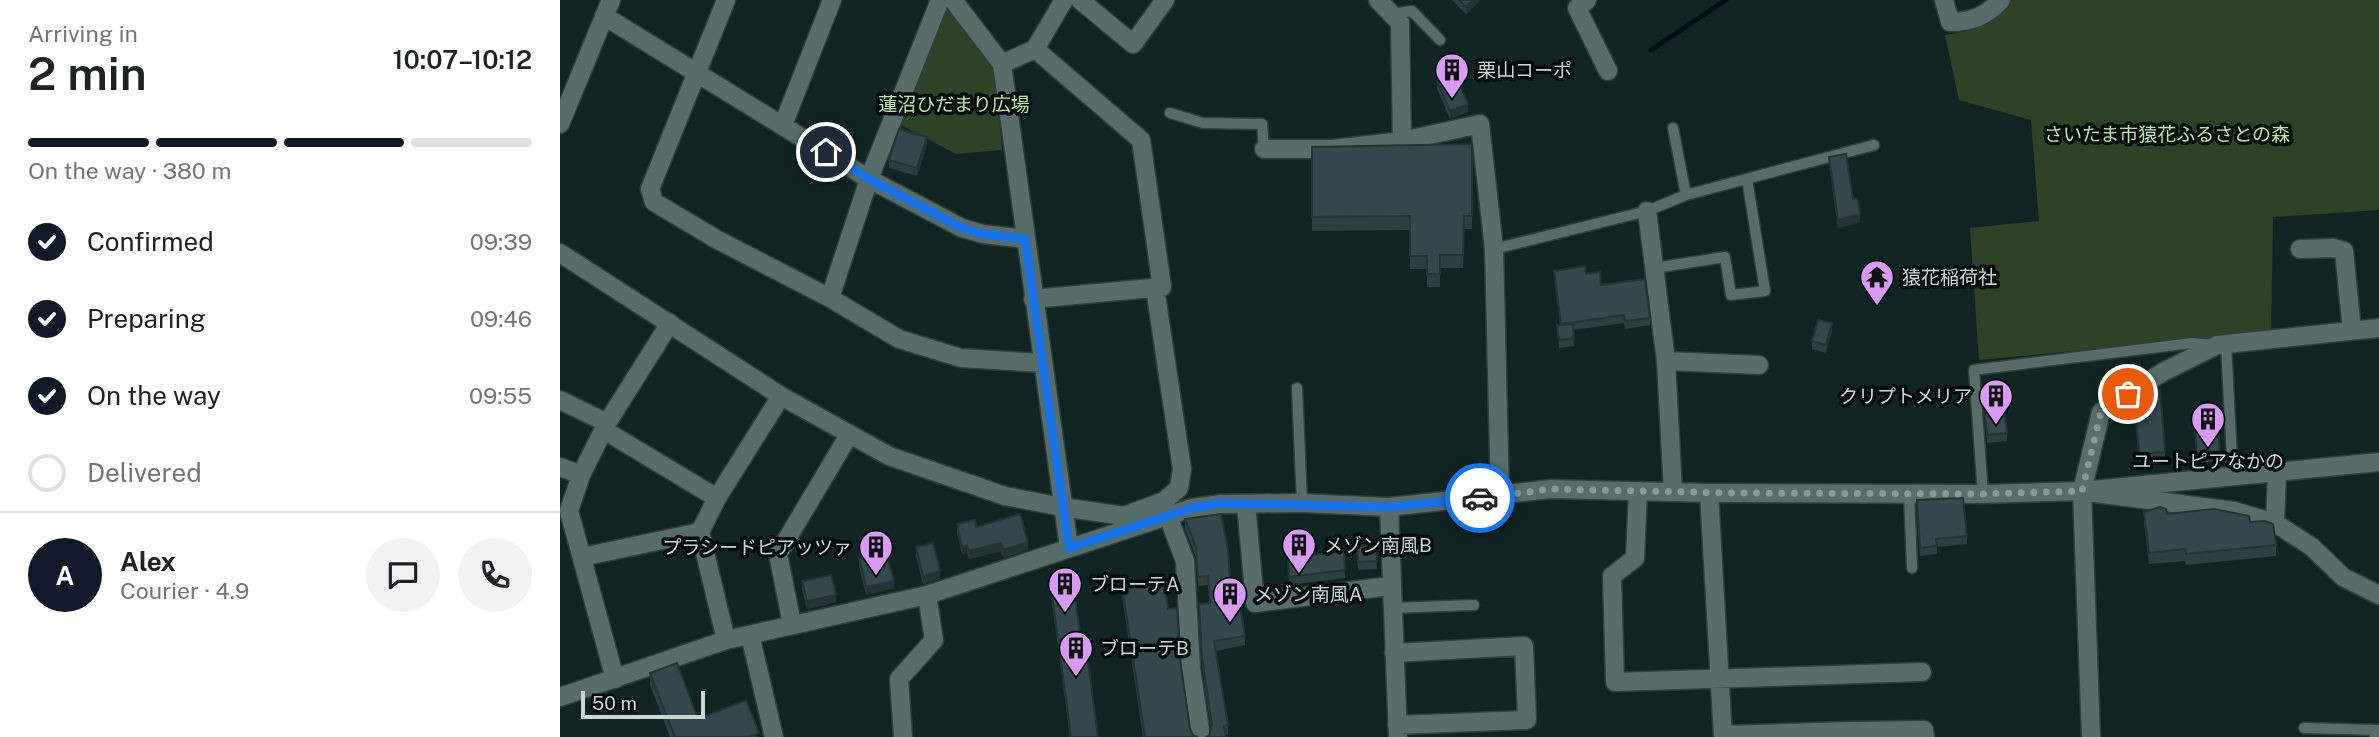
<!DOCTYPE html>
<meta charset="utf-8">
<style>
:root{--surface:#fff;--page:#f2f2f2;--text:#202124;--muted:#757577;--line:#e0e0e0;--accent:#111827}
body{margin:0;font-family:"Public Sans","Noto Sans JP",sans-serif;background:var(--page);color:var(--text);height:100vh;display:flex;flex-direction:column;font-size:26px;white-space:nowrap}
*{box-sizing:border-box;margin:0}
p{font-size:23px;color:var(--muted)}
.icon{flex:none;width:38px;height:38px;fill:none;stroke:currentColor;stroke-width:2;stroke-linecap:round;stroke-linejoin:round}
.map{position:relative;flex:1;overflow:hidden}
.side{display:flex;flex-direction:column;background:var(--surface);width:560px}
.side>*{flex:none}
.scale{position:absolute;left:21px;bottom:18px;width:124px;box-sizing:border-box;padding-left:7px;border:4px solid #cad7d5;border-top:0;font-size:19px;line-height:24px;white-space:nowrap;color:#cad7d5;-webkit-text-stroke:5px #040c0b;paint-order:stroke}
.pin{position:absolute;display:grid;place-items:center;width:60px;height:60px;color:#fff;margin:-30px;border:4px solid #fff;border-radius:50%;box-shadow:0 2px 7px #0007}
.courier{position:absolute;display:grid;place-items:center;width:70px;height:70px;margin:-35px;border:5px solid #1a73e8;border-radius:50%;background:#fff;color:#222;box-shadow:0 2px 9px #0007}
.head em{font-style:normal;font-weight:600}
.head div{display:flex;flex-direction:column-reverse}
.head{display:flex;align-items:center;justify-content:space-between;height:119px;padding:0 28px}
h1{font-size:46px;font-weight:600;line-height:52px}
.bar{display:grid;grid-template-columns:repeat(4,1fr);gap:10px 7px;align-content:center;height:84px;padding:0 28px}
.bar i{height:9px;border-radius:5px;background:var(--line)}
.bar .on{background:var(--accent)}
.bar p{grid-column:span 4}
.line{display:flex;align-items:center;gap:18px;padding:0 28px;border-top:2px solid var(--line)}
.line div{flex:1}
.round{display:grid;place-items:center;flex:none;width:74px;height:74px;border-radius:37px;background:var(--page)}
ol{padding:0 28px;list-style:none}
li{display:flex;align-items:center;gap:21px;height:77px}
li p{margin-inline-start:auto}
li .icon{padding:7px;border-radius:50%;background:var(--accent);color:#fff;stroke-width:4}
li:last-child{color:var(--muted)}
li i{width:38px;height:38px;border:4px solid var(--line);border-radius:50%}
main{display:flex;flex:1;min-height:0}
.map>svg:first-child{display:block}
</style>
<main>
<section class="side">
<div class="head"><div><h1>2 min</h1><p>Arriving in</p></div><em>10:07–10:12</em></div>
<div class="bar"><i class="on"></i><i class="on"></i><i class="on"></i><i></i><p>On the way · 380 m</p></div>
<ol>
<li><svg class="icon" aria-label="check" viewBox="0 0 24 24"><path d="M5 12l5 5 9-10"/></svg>Confirmed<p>09:39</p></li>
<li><svg class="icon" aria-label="check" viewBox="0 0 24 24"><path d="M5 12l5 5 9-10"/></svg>Preparing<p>09:46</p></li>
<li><svg class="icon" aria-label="check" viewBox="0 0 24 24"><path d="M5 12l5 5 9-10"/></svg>On the way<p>09:55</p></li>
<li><i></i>Delivered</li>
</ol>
<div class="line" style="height:126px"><b class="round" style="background:var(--accent);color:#fff">A</b><div><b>Alex</b><p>Courier · 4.9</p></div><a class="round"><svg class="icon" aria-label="chat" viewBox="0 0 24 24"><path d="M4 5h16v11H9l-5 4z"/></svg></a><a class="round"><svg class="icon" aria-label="phone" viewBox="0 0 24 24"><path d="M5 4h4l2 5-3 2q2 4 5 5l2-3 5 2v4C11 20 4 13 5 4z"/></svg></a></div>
</section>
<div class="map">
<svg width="1819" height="737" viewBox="0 0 1819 737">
<rect width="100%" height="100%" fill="#102523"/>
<path fill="#2e4326" d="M1446 0H1819V210L1713 217 1711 332 1419 360 1410 228 1479 221 1471 120 1399 100 1385 35C1417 30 1426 26 1446 0Z
M387 5 434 58 442 150 396 154 339 124Z"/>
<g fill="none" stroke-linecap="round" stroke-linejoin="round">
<path stroke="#000e1a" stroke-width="5" d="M1091 50 1166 0"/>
<g stroke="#303e3c" stroke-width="13">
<path id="lane" d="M832 14 852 11 880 40
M610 113 643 123 702 124 704 149
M1126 195 1314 145
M934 249 1087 211 1126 195 1113 128
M1094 268 1165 257 1171 295 1205 291 1187 179
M1666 344 1673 478
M737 388 742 503
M1349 493 1352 568
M1423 494 1414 370 1632 343 1651 345
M832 608 914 605
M1744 728 1819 730"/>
</g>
<g stroke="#303e3c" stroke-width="21">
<path id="street" d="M166 0 90 189 94 202 156 239 270 298
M380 0 309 179 270 298 339 339 401 358 482 363
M393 0 442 64 509 548
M520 0 573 44 605 0
M818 0 840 23 842 141 920 124 934 249 940 496
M1027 0 1017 8 1048 71
M1384 0 1390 22C1412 22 1426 16 1441 0
M44 16 309 179 402 228 423 234 465 239
M442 64 475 49 504 0
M0 124 51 0
M223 125 272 0
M704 149H773L842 141
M1087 211 1106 361 1113 492
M1740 249 1774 248 1784 251 1792 331
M473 299 602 287 581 140 475 49
M1106 361 1199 365
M0 400 47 423
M44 430 157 498
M0 467 21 475
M1078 491 1075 558 1052 576 1055 682 1362 672
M1149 493 1163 737
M1535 493 1674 511 1715 523 1752 547 1783 577 1819 595
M686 504 695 603 830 586
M502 507 564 516 604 501 619 488 622 469 595 288
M829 507 838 737
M608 516 625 561 631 668 641 737
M1715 523 1717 473
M22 557 140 532
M232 624 218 554 289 435
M190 635 214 737
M166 640 140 532 157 498 221 396
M834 653 964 646 967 720 837 725
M55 679 9 511 21 475 47 423 110 323
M1288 731 1364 730 1365 737
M1163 735 1288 731 1289 737
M343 737 339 679 374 640 367 595
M1531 737 1522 491 1541 412 1603 372 1657 345 1819 328
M1819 737V736"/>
</g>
<g stroke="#303e3c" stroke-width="21">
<path id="secondary" d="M0 253 221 396 329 456 445 496 502 507
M0 697 166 640 367 595 632 508 661 504 742 503 829 507 991 489 1149 493 1423 494 1522 491 1819 462"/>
</g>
<use href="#lane" stroke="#566d6a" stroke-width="10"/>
<use href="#street" stroke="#566d6a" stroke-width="18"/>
<use href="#secondary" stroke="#566d6a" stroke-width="18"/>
</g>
<path fill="#2c3f42" d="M892 0H920L906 14Z
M877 81 908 112 890 119 877 89Z
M912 144V229H904L903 268H880V287H867V269H850V230L752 231V147Z
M367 145 357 176 329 168V160Z
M1269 157 1293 199 1300 222 1278 228 1269 165Z
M994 271 1026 274 1090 318V325L1065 329 1064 323 1013 330 1014 346 999 348 997 325H1000Z
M1272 331 1266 353 1252 349V341Z
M1574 397 1605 452V459L1579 462Z
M1424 403 1447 433V441L1427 443Z
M1635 429 1660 453V461L1637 463Z
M1357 500 1407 536V544L1377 547V554L1360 556Z
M1584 512 1690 522 1716 545V556L1626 565 1625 561 1589 564 1584 523Z
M625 519 671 589 685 636V645L656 651 668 725V735L649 736 651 728 642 667 639 614V604L649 603 648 585 638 586 636 557 625 529Z
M397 524 416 527 468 550 443 558 441 551 409 559 407 553 402 554 397 532Z
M816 545 817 569 798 570 797 546Z
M356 547 380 579 363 584 356 555Z
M784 551 785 578 729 585 728 558Z
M299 558 334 588 306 595 299 566Z
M490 580 521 639 538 737H510L490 588Z
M242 581 276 602 247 609 242 589Z
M562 587 608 609 620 660 630 729 633 735 638 737H583L562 596Z
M90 673 138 719 199 737H110L90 685Z"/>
<path fill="#243336" d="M913 0H920L906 14V7Z
M908 104V112L890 119V111Z
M367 137V145L357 176V168Z
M1300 214V222L1278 228V220Z
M1272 323V331L1266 353V345Z
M468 542V550L443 558V550Z
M441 543V551L409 559V551Z
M407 546V553L402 554V547Z
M380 571V579L363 584V576Z
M334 581V588L306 595V587Z
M276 595V602L247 609V601Z"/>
<path fill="#33494d" stroke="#243336" stroke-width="2" d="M899 0H913L906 7Z
M894 73 908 104 890 111 877 81Z
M339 129 367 137 357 168 329 160Z
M912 144V216H904L903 255H880V274H867V256H850V216L752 217V147Z
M1286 154 1293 199 1297 198 1300 214 1278 220 1269 157Z
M1025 266 1026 274 1040 272 1041 285 1085 279 1090 318 1065 321 1064 315 1001 324 994 271Z
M1258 320 1272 323 1266 345 1252 341Z
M1013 324 1014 338 999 340 997 325Z
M1600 389 1605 452 1579 454 1574 397 1584 390Z
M1444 401 1447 433 1427 435 1424 403Z
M1658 427 1660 453 1637 455 1635 429Z
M1403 498 1407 536 1376 539 1377 546 1360 548 1357 500Z
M1600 507 1606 509 1607 514 1654 509 1689 516 1690 522 1705 521 1713 524 1716 545 1626 554 1625 549 1589 553 1584 512Z
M460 514 468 542 443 550 441 543 409 551 407 546 402 547 397 524 415 520 416 527Z
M661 514 668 550 671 589 677 588 685 636 654 641 668 725 664 726 666 737H645L649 736 652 725 642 657 639 604 650 603 648 576 638 577 636 547 625 519Z
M373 543 380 571 363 576 356 547Z
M816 545 817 561 798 562 797 546Z
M784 551 785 570 729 577 728 558Z
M326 552 334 581 306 587 299 558Z
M271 575 276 595 247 601 242 581Z
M512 577 521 639H525L538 737H511L490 580Z
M604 580 608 609 617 608 620 660 630 729 633 735 638 737H585L562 587Z
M117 663 138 719 186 700 199 733 189 737H115L90 673Z"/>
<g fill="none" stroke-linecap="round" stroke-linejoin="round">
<path stroke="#899997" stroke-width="7" stroke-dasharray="0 12.6" d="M920 498 991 489 1174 493 1423 494 1522 491 1541 412 1568 394"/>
<path stroke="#1a73e8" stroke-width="9" d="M266 152 309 179 402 228 423 234 465 239 509 548 632 508 661 503 829 507 920 498"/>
</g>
<defs>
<g id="building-pin" transform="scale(1.75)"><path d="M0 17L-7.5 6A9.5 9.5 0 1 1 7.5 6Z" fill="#d99af7" stroke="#040c0b"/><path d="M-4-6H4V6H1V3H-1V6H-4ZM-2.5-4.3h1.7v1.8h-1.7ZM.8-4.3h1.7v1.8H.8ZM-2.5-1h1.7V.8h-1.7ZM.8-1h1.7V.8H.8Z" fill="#111"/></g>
<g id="temple-pin" transform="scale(1.75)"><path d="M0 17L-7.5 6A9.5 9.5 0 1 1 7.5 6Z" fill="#d99af7" stroke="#040c0b"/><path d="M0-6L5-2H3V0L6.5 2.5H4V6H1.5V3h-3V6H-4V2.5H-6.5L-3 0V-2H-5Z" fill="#111"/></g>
</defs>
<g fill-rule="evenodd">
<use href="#building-pin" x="892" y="70"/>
<use href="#temple-pin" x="1317" y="277"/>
<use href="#building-pin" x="1436" y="396"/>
<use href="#building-pin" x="1648" y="419"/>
<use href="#building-pin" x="739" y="545"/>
<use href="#building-pin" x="316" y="547"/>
<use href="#building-pin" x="505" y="584"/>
<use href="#building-pin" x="670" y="594"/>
<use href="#building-pin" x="516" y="648"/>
</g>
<g text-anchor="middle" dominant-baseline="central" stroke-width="7" stroke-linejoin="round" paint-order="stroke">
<g font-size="19" fill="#cad7d5" stroke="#040c0b" text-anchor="start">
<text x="917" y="70">栗山コーポ</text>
<text x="1342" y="277">猿花稲荷社</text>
<text x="1412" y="396" text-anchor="end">クリプトメリア</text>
<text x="1648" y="461" text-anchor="middle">ユートピアなかの</text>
<text x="764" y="545">メゾン南風B</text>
<text x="292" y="547" text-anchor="end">プラシードピアッツァ</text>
<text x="530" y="584">ブローテA</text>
<text x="694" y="594">メゾン南風A</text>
<text x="540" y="648">ブローテB</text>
</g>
<g font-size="19" fill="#bbe5aa" stroke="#040c0b">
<text x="394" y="104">蓮沼ひだまり広場</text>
<text x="1607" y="134">さいたま市猿花ふるさとの森</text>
</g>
</g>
</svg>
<div class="scale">50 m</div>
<div class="pin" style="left:1568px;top:394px;background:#ea580c"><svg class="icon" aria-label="bag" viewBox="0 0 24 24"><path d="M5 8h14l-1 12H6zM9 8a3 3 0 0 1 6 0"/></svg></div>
<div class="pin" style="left:266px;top:152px;background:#1f2937"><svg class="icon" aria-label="home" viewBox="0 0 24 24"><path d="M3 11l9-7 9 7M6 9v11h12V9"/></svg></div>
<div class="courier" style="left:920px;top:498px"><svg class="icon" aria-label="car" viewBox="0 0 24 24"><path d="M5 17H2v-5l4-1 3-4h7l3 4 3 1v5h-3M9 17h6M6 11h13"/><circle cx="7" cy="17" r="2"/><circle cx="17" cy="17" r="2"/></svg></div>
</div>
</main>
